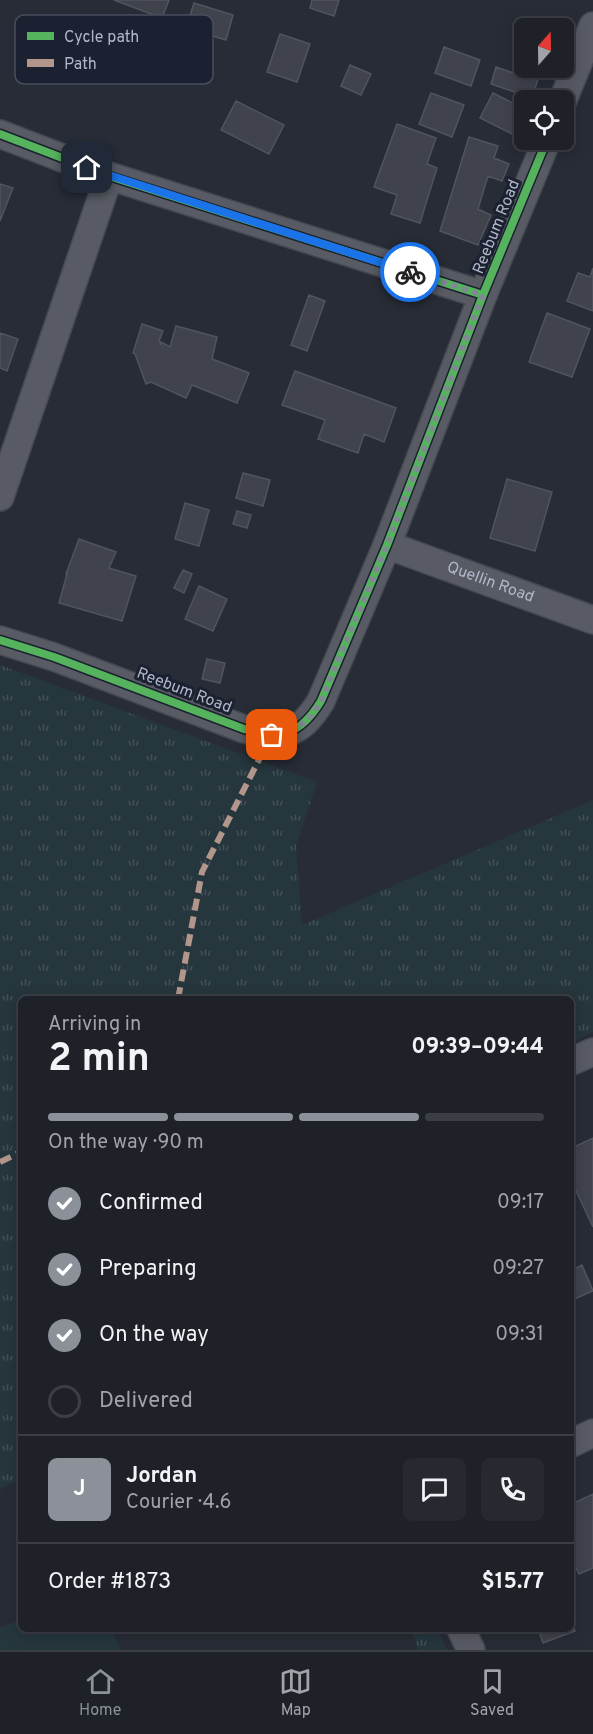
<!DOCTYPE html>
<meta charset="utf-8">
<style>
:root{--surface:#1e2128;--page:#262930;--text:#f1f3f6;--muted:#a1a3a8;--line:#3c3e45;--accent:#8c9099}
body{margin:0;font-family:Overpass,sans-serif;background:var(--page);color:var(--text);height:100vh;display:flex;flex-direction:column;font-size:22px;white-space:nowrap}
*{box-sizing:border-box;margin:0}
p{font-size:20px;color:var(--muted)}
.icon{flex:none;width:33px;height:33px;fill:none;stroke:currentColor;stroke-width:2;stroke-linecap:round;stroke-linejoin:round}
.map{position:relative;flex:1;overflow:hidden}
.drawer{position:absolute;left:18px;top:996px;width:556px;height:636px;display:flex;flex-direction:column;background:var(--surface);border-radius:9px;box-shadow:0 3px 15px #0003,0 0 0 2px var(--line)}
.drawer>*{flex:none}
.needle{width:39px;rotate:20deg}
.buttons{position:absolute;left:514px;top:18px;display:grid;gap:12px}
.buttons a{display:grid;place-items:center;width:60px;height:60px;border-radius:9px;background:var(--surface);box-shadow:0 3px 15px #0003,0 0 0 2px var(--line);font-size:30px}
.pin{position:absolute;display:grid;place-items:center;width:51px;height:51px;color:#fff;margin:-26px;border-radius:12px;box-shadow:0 3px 9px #0006}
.courier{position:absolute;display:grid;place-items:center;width:60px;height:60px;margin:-30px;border:4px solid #1a73e8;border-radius:50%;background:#fff;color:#222;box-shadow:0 2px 8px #0007}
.headline em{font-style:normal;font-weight:700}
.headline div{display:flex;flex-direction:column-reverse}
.headline{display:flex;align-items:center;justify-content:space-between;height:102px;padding:0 30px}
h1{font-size:39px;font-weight:700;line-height:45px}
.bar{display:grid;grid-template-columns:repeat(4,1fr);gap:9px 6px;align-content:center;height:72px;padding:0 30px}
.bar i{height:8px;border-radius:4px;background:var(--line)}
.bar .on{background:var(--accent)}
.bar p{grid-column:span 4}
.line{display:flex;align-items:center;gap:15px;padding:0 30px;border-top:2px solid var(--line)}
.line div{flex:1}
.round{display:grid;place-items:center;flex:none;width:63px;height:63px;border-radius:9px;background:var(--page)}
ol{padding:0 30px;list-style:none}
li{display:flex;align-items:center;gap:18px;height:66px}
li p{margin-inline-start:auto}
li .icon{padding:6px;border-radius:50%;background:var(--accent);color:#fff;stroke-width:4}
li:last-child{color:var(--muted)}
li i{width:33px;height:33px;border:3px solid var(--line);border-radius:50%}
.tab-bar{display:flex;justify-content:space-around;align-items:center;height:84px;border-top:2px solid var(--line);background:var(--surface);font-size:16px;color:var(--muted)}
.tab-bar a{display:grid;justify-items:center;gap:3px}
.tab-bar .on{color:var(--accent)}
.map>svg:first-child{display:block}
</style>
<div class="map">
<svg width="593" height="1650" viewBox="0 0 593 1650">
<defs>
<pattern id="grass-tufts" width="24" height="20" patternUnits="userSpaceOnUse" patternTransform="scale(1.5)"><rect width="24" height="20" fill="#25363c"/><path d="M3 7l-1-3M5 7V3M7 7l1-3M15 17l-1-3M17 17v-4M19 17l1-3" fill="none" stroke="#425157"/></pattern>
</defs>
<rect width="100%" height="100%" fill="#282c36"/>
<path fill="url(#grass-tufts)" d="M0 665 317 782 296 846 302 925 593 800V1032L572 1042V999H21V1479L0 1489Z
M411 1629H437L447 1650H418Z"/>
<path fill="#25363c" d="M21 1619V1629H111L121 1650H0V1628Z"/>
<path fill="#40434c" stroke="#50545e" stroke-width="1.5" d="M114 0H169L162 18Z
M312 0H339L334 16 310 8Z
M194 3 233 15 226 40 186 28Z
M280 34 310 44 297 82 267 72Z
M444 47 480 60 471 86 435 73Z
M350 65 371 74 361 95 341 86Z
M496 67 522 76 525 68 540 73 532 98 491 84Z
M431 93 464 105 452 137 419 124Z
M493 93 525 109V113L514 135 480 118Z
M236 101 284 125 269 154 221 130Z
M397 124 436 138 427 164 437 168 420 223 391 214 397 195 374 187Z
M469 137 498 146 494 158 509 164 502 181 488 176 478 209 491 215 478 245 440 231Z
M0 184 13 188 0 221Z
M593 268V311L567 301 578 273 590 277Z
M309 295 325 301 307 351 291 345Z
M547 313 590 329 572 377 529 362Z
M142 324 163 331 159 341 161 344V342L170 347 176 326 217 337 212 359 249 373 237 403 192 385 186 398 151 382 146 384 135 354 133 353Z
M0 333 18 339 7 371 0 368Z
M295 371 396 408 384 442 364 434 358 453 318 439 325 420 282 405Z
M243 473 270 480 263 506 236 498Z
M507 479 552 492 535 551 490 538Z
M185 503 209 510 199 546 175 539Z
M237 511 251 515 247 528 233 524Z
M79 539 116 552 109 568 136 576 122 621 59 603 67 574H66Z
M183 570 192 574 184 593 174 588Z
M199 586 227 599 213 631 185 619Z
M207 659 225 663 220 683 202 679Z
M593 1138V1227L572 1182V1148Z
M582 1265 593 1291 572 1300V1270Z
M593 1494V1568L579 1574 572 1560V1504Z
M572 1621 575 1631 543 1643 538 1629H572Z"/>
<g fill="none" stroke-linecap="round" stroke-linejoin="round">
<g stroke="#44474f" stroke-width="30">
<g id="minor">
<path d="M563 100 593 26"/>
<path d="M0 134 109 176 483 295"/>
<path d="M0 497 109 176"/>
<path id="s1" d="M387 545 593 620"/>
<path d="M0 640 54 657 244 729C283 737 299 737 321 701L387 545 483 295 547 140"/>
<path d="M572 1061 593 1052"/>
<path d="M572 1443 593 1433"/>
<path d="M461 1629 471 1650"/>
</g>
</g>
<use href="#minor" stroke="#585b64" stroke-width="27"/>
<path stroke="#b2968c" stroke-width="6" stroke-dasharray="12 6" stroke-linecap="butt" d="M178 999 202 872 272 734
M0 1162 21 1152"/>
<g stroke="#1b2131" stroke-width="11">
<path id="cycleway" d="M0 134 109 176 483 295
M0 640 54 657 244 729C283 737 299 737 321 701L387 545 483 295 547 140"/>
</g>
<use href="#cycleway" stroke="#56b35d" stroke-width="8"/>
</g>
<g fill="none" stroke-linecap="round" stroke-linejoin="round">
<path stroke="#828695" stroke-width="6" stroke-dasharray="0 10.8" d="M272 735C301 728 305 726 321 701L387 545 483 295 410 272"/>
<path stroke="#1a73e8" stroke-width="8" d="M87 168 410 272"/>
</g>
<g text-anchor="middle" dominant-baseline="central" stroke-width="6" stroke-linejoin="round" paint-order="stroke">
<g font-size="16" fill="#b2b7c8" stroke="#1b2131">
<text transform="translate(497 227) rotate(-68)">Reebum Road</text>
<text stroke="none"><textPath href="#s1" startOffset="110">Quellin Road</textPath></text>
<text transform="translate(184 691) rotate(21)">Reebum Road</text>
</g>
</g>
<rect x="15" y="15" width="198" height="69" rx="9" fill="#1b2131" stroke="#484e5e" stroke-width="1.5"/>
<rect x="27" y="32" width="27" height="8" fill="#56b35d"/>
<rect x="27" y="59" width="27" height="8" fill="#b2968c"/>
<g font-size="16" fill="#b2b7c8">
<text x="64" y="42">Cycle path</text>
<text x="64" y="69">Path</text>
</g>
</svg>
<div class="buttons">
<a><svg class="needle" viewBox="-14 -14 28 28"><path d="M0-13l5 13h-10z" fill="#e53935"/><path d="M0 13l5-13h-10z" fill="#a1a3a8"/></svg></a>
<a><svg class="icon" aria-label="locate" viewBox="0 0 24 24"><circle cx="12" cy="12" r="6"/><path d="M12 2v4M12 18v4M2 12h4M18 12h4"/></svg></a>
</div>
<div class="pin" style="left:272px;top:735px;background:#ea580c"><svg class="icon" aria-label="bag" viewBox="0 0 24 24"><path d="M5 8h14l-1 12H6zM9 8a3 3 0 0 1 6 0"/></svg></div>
<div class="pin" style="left:87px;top:168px;background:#1f2937"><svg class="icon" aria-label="home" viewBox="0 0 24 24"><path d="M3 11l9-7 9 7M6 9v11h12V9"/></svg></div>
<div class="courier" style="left:410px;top:272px"><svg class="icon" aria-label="bike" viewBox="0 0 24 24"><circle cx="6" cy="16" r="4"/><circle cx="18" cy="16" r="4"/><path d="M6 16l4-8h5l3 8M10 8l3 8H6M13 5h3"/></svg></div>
<section class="drawer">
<div class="headline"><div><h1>2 min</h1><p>Arriving in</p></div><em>09:39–09:44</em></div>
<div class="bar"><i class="on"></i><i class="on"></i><i class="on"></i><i></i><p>On the way · 90 m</p></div>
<ol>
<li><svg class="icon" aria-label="check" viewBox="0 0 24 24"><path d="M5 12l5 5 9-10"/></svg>Confirmed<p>09:17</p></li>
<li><svg class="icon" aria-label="check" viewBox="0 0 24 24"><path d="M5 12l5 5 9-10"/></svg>Preparing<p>09:27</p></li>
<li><svg class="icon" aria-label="check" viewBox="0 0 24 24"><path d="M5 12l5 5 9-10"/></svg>On the way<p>09:31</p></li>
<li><i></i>Delivered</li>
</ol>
<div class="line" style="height:108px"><b class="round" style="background:var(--accent);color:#fff">J</b><div><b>Jordan</b><p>Courier · 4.6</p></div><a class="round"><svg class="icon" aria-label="chat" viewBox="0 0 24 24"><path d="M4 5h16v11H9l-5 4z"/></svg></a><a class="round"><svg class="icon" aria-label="phone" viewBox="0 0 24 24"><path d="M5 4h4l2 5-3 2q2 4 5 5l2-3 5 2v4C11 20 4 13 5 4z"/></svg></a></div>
<div class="line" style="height:78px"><div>Order #1873</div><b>$15.77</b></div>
</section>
</div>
<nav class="tab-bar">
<a class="on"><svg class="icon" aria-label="home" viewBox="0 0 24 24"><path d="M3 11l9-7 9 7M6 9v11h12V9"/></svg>Home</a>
<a><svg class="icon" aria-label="map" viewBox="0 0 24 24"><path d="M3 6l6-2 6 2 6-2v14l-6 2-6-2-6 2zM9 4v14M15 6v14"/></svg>Map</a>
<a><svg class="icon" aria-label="saved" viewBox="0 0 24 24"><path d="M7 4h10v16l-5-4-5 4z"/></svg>Saved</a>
</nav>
